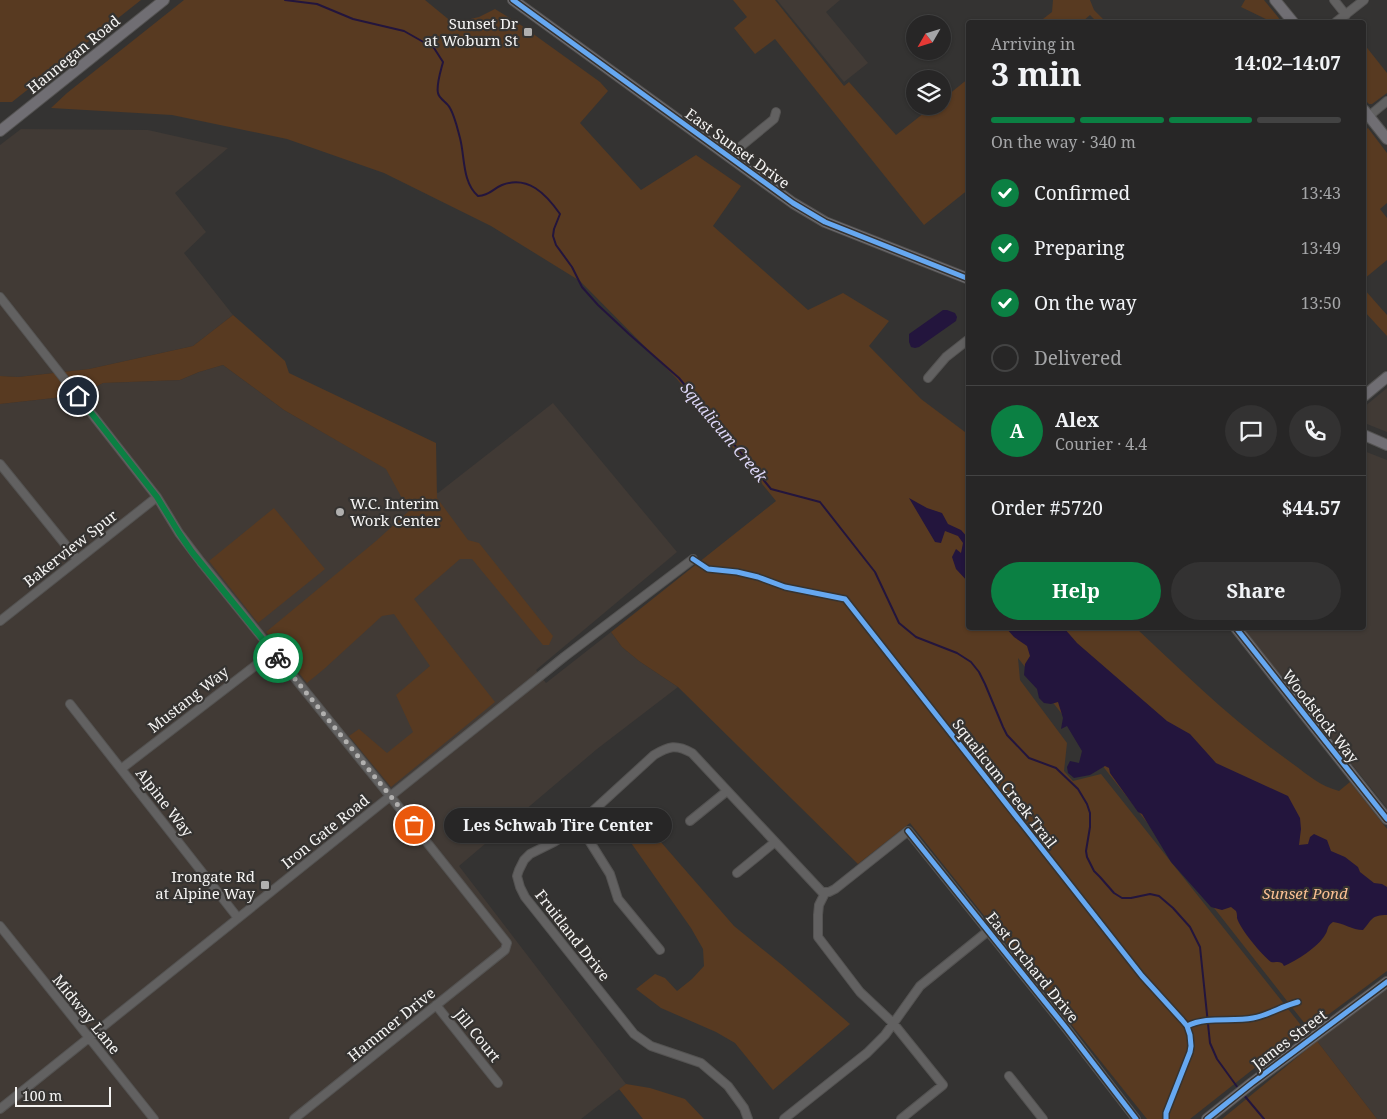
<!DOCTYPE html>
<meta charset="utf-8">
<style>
:root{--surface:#272626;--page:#333232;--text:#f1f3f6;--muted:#a4a5a7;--line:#434343;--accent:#0b8043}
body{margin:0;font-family:"Noto Serif",serif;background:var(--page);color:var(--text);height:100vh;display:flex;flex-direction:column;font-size:19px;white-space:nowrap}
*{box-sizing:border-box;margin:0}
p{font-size:16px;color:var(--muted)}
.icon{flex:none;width:28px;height:28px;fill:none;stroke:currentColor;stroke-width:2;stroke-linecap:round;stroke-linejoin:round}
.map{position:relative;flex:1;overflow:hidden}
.details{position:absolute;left:966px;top:20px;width:400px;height:610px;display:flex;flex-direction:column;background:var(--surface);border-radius:5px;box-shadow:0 1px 4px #0004,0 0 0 1px var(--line)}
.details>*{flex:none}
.needle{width:32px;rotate:231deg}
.tools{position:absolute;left:906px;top:15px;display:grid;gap:10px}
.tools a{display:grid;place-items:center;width:45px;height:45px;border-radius:50%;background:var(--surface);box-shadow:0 1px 4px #0004,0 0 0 1px var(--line);font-size:25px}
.scale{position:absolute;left:15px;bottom:12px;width:96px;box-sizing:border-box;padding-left:5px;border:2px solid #f5f4f3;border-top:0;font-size:14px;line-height:18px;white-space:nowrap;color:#f5f4f3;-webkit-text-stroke:4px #353331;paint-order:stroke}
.pin{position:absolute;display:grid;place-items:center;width:42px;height:42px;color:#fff;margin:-21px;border:2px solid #fff;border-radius:50%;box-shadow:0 1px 5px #0007}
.courier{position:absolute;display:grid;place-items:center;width:50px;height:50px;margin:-25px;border:4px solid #0b8043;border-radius:50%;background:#fff;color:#222;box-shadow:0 1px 6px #0007}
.bubble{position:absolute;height:35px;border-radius:18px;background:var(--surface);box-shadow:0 1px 4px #0004,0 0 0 1px var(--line);font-size:16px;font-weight:700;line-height:35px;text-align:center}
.headline em{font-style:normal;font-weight:700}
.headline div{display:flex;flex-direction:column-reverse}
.headline{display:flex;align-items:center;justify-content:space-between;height:85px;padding:0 25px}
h1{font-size:32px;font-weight:700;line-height:38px}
.bar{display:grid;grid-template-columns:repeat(4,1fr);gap:8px 5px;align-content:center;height:60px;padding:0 25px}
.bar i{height:6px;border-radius:4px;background:var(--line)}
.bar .current{background:var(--accent)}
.bar p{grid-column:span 4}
.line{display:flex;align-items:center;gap:12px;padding:0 25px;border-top:1px solid var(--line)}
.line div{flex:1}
.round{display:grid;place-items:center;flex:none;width:52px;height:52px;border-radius:26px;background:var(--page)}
ol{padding:0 25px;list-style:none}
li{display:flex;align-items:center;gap:15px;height:55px}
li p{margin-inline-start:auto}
li .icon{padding:5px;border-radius:50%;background:var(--accent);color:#fff;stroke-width:4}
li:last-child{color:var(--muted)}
li i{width:28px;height:28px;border:2px solid var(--line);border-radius:50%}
.action{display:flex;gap:10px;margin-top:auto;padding:10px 25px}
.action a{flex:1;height:58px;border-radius:30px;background:var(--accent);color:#fff;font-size:20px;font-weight:700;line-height:58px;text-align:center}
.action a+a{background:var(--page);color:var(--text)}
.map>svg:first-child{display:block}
</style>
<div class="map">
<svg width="1387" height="1119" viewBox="0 0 1387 1119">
<rect width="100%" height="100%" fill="#343332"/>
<path fill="#413a35" d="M777 0H840L826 12 868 63 844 82Z
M21 129 148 130 228 148 175 193 206 232 184 253 233 315 193 346 89 369 18 377 0 376V145Z
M223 365 284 410 415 485 438 493 553 403 677 552 536 670 546 683 611 632 622 647 639 661 678 687 597 749 459 866 626 1084 581 1119H0V404L63 397 86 392 103 383 180 380 199 372Z
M1387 388V432L1367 424 1364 420V407Z
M1364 451 1387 460V808L1243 628H1364Z
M1387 989V1119H1377L1317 1041 1372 999Z"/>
<path fill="#583a21" d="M0 0H141L12 102H0Z
M184 0H425L453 23 479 17 495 9 518 23 600 82 608 91 580 123 641 190 696 155 741 186 713 226 808 310 843 293 889 321 869 346 921 399 969 435V628H1136C1186 675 1236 724 1293 764 1308 775 1320 786 1339 791L1350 782 1387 829V971L1309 1029 1018 658 1020 680 1067 743 1064 771 1073 781 1101 774 1304 1029 1190 1119H1147L910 823 858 864 678 687 639 661 622 647 611 632 776 501 676 378 580 281 491 226 384 173 287 139 172 115 51 108 67 93Z
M733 0H775L844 86 849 82 896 135 933 106H942L943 99 969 78V189L924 225 775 39 755 54 734 28 747 17Z
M1053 0H1090L1094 10 1106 22H1097L1090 15 1082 22H1039L1052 12Z
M1245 0H1264L1282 22H1272L1241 7Z
M1364 44 1387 73V93L1372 104H1369L1364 99Z
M1368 128 1387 153V203L1380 209 1387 218V260L1364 279V131Z
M1364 289 1387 315V336L1364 311Z
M233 315 285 361 289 373 436 443 437 498 468 540 479 543 553 636 549 645H543L472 559H460L414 599 495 702 391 787 349 736 359 729 387 753 413 732 396 695 430 666 394 614 382 616 324 669 307 683 266 632 376 541 409 511 386 469 284 410 223 365 199 372 180 380 103 383 86 392 63 397 0 404V376L18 377 89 369 193 346Z
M274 508 325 569 258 623 209 561Z
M635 818 653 833 734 926 782 965 850 1024 773 1090 735 1043 716 1032 661 1008 636 989 655 974 665 978 677 991 692 979 704 966 703 949 691 928 622 830Z
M1317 1041 1377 1119H1222Z
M626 1084 650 1088 685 1099 704 1119H643L619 1089Z"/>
<path fill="#23153d" d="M943 310H947L955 313 957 317 956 321 919 347 915 348 911 347 909 342V334Z
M909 498 927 508 942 513 948 524 961 530 969 539V583L956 569 952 557 956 549 961 553 963 543 958 536 945 531 941 543 935 542Z
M1006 628H1064L1077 643 1167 721 1190 734 1216 763 1288 796 1300 818 1301 829 1299 845 1308 844 1310 837 1314 834 1327 840 1331 851 1345 857 1358 867 1360 872 1374 883 1382 884 1387 887V915C1371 915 1372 920 1363 930 1352 930 1344 923 1333 922 1326 927 1329 929 1325 935 1318 947 1296 961 1284 966 1281 960 1277 963 1271 962 1262 955 1240 929 1237 918 1237 916 1237 913 1236 911L1231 907 1222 910 1211 907 1171 862 1142 814 1138 812 1110 773 1109 768 1105 766 1090 775 1074 778 1068 773 1067 767 1070 761 1079 763 1082 751 1067 726 1061 729 1063 718 1058 702 1051 704 1044 703 1039 698 1037 689 1024 675 1025 664 1030 656 1027 646 1014 637Z"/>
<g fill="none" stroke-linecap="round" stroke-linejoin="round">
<path stroke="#23153d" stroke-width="2" d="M285 0 317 4 353 19 404 31 434 48 443 62C441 70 436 85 438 93 439 99 447 102 450 108 455 117 457 127 460 138 465 157 462 182 478 196 491 195 492 189 502 185 528 175 546 194 560 214L554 229 553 236 556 245 572 267 582 287 598 305 629 334 679 378 771 489 820 502 875 572 899 623 916 637 957 653 971 662 979 672 985 684 1003 727 1007 735 1029 758 1056 768 1078 789 1087 804 1090 813V827L1086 851 1087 857 1094 871 1100 877 1114 893 1122 898H1131L1150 894 1159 896 1173 908 1190 927 1200 947 1210 1043 1217 1059 1238 1088
M1243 1094 1264 1119"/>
<g stroke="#545352" stroke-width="10">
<path id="minor" d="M1334 0 1346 15
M1336 22 1364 0
M1369 116 1387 101
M729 156 774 119 776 112
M0 297 157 497 179 533 201 562 390 796 507 943 505 950 294 1119
M928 378 946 357 969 339
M0 464 77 559
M0 621 157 497
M70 704 238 918
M121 769 273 652
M690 821 727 791
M580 826 610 874 618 899 660 950
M737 873 775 842
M825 893 819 905 818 915V937L860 992 893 1023 943 1085 901 1119
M0 926 154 1119
M436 1005 498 1083
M1009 1076 1043 1119
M0 1109 564 657 693 559
M748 1119 744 1108 728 1086 701 1063 651 1046 634 1034 525 897 520 887 517 876 519 870 524 860 530 854 554 842 580 826 583 820 654 755C669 746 676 744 692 753L822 892H829L835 889 908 831 1066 1028 1136 1119
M784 1119 867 1053 885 1035 920 986 988 931"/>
</g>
<g stroke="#545352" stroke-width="12">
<path id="major" d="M513 0 793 203 825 222 969 279
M1275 0 1293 22
M1364 110 1387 139
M0 131 164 0
M1364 396 1387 377
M1364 435 1387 445
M1236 628 1387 819
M1207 1119 1252 1083 1387 982"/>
</g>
<use href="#minor" stroke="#626161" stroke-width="8"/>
<use href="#major" stroke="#706e73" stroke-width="10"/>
<g stroke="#353331" stroke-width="8">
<path id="cycleway" d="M513 0 793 203 825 222 969 279
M693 559 708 569 737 572 758 577 785 587 845 599 1142 976 1182 1020 1187 1026 1190 1035 1191 1046 1190 1052 1166 1113V1119
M1236 628 1387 819
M908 831 1066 1028 1136 1119
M1187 1026C1207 1016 1231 1022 1253 1018 1269 1015 1282 1006 1298 1002
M1207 1119 1252 1083 1387 982"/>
</g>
<use href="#cycleway" stroke="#66a8f1" stroke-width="5"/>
</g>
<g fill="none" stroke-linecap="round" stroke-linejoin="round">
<path stroke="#b1b0af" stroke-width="5" stroke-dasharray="0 9" d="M278 658 414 825"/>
<path stroke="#0b8043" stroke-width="6" d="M78 396 157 497 179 533 192 552 278 658"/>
</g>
<g fill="#b1b0af" stroke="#353331" stroke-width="2">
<rect x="523" y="27" width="10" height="10" rx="2.5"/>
<circle cx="340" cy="512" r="5"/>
<rect x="260" y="880" width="10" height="10" rx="2.5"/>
</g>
<g text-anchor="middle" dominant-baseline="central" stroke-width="4.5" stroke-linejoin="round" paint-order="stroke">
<g font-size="15" fill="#f5f4f3" stroke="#353331" text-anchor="end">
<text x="518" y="23">Sunset Dr<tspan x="518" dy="17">at Woburn St</tspan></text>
<text x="350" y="503" text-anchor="start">W.C. Interim<tspan x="350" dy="17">Work Center</tspan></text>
<text x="255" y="876">Irongate Rd<tspan x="255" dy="17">at Alpine Way</tspan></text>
</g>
<g font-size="15" fill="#f5f4f3" stroke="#353331">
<text transform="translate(73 54) rotate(-39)">Hannegan Road</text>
<text transform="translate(738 148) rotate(36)">East Sunset Drive</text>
<text transform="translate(70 548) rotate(-38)">Bakerview Spur</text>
<text transform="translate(188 699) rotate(-38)">Mustang Way</text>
<text transform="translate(1321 716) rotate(52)">Woodstock Way</text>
<text transform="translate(1005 783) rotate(52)">Squalicum Creek Trail</text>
<text transform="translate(165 802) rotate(52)">Alpine Way</text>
<text transform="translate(325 831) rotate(-39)">Iron Gate Road</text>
<text transform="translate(573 935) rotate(52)">Fruitland Drive</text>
<text transform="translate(1033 967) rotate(51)">East Orchard Drive</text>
<text transform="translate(87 1014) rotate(51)">Midway Lane</text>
<text transform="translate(391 1024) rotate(-39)">Hammer Drive</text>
<text transform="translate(478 1035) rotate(51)">Jill Court</text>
<text transform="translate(1289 1039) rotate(-37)">James Street</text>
</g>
<g font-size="15" font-style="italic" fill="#fac093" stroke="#353331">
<text x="1305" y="893">Sunset Pond</text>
</g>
<g font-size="16" font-style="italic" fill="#ddd7f7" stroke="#353331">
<text transform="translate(724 432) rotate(50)">Squalicum Creek</text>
</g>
</g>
</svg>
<div class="tools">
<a><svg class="needle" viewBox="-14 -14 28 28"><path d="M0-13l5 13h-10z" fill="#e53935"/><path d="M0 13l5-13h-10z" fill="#a4a5a7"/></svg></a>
<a><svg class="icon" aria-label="layers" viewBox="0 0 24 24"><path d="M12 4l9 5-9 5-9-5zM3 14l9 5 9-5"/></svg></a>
</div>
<div class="scale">100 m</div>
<div class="pin" style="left:414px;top:825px;background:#ea580c"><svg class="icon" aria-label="bag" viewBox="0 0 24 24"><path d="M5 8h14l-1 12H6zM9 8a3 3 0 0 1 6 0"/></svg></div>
<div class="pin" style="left:78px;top:396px;background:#1f2937"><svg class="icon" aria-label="home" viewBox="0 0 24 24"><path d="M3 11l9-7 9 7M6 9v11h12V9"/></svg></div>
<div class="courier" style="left:278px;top:658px"><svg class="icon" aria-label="bike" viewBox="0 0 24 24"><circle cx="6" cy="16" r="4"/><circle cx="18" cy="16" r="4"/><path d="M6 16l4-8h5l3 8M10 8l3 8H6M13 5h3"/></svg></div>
<div class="bubble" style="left:444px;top:808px;width:228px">Les Schwab Tire Center</div>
<section class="details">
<div class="headline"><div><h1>3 min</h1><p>Arriving in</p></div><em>14:02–14:07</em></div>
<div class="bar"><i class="current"></i><i class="current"></i><i class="current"></i><i></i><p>On the way · 340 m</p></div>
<ol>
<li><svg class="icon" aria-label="check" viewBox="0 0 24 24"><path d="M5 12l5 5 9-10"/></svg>Confirmed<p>13:43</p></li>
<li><svg class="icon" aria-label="check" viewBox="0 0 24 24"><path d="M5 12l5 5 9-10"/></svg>Preparing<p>13:49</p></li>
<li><svg class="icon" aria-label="check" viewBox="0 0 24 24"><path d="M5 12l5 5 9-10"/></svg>On the way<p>13:50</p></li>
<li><i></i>Delivered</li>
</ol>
<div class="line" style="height:90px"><b class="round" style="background:var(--accent);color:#fff">A</b><div><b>Alex</b><p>Courier · 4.4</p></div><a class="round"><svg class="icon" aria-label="chat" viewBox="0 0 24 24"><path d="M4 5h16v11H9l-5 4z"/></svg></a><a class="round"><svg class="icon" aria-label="phone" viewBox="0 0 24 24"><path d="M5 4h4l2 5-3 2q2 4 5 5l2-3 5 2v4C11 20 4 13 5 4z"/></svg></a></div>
<div class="line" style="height:65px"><div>Order #5720</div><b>$44.57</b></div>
<div class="action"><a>Help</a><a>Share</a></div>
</section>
</div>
